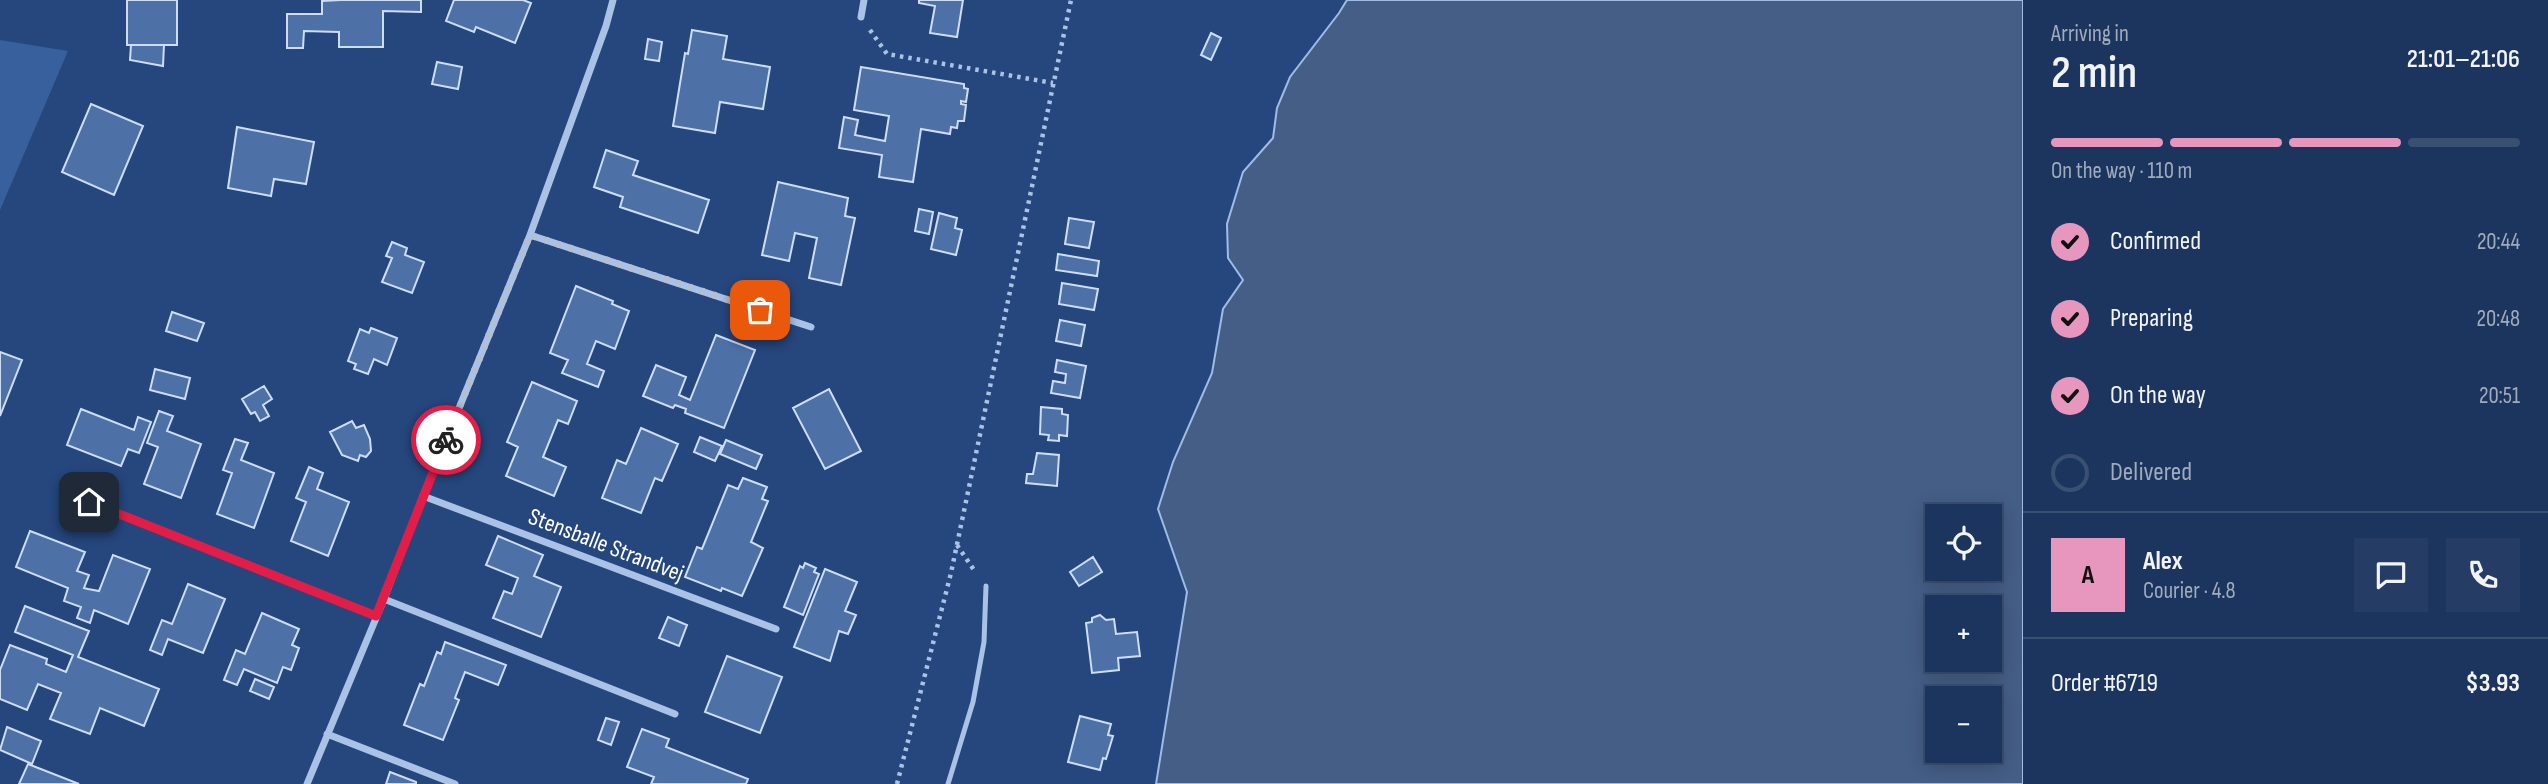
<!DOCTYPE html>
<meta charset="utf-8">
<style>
:root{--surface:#1c355e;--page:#253d64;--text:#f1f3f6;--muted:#a0abbc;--line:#3a5073;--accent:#e797bd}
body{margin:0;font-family:"Sofia Sans Condensed",sans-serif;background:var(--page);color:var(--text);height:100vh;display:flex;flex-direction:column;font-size:26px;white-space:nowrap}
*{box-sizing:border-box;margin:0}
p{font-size:23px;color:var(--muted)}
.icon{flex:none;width:38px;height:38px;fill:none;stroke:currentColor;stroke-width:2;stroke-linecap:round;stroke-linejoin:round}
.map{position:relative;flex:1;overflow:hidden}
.side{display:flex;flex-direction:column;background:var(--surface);width:525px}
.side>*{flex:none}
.buttons{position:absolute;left:1925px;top:504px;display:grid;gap:14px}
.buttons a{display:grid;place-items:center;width:77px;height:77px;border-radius:0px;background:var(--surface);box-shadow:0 4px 18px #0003,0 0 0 2px var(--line);font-size:35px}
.pin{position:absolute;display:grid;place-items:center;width:60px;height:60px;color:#fff;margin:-30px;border-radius:14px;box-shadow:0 4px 10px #0006}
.courier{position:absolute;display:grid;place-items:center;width:70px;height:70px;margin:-35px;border:5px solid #e11d48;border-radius:50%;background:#fff;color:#222;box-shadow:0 2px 9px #0007}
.head em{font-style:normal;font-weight:600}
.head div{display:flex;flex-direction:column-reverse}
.head{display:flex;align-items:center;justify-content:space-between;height:119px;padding:0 28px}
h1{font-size:46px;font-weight:600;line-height:52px}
.bar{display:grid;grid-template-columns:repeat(4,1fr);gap:10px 7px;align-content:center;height:84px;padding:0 28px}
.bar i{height:9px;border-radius:5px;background:var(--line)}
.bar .on{background:var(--accent)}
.bar p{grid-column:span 4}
.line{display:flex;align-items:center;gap:18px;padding:0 28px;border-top:2px solid var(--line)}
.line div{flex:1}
.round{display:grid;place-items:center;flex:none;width:74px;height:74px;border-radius:0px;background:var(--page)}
ol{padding:0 28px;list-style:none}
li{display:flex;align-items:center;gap:21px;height:77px}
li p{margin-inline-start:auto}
li .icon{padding:7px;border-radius:50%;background:var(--accent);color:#111;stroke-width:4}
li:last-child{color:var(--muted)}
li i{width:38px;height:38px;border:4px solid var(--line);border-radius:50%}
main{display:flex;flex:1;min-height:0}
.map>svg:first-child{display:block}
</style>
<main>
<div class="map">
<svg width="2023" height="784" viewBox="0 0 2023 784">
<rect width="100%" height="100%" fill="#25477e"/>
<path fill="#38609c" d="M0 40 68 51 0 210Z"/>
<path fill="#455e86" stroke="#9ebce6" stroke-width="2" fill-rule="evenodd" d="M1347 0H2023V784H1156L1187 592 1158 509 1173 462 1212 373 1223 309 1243 280 1228 258 1227 224 1243 172 1273 138 1277 108 1290 77 1339 13ZM1937 516H1990V569H1937ZM1937 607H1990V660H1937ZM1937 698H1990V751H1937Z"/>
<path fill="#4d70a7" stroke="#cdddf5" stroke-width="2" d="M127 0H177V45H127Z
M341 0H421V12L383 11V47H339V32L304 31 303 48H287V14H322V1Z
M454 0H523L531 3 515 43 476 27 474 32 446 21Z
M919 0H963L957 37 930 33 935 6 919 3Z
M692 30 727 36 723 59 770 67 763 109 720 102 715 133 673 126 685 53 688 54Z
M1211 33 1221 38 1211 60 1201 55Z
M648 39 662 42 659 61 645 59Z
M131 45H164L163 66 130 60Z
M437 62 462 67 458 89 432 84Z
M861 67 964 84V88L968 89 966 102 961 101V104L966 105 964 121H958L957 128 951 127 950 134 921 129 913 182 879 177 882 155 839 148 844 117 858 120 855 135 885 141 889 116 854 110Z
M91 104 143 126 114 195 62 172Z
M237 127 314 142 306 184 274 179 271 196 228 188Z
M606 150 638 161 633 175 709 200 698 233 620 207 623 197 594 187Z
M778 182 848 198 845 216 855 218 841 285 809 278 817 238 795 233 789 261 762 255Z
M919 209 933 212 929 234 915 231Z
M939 213 957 218 955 228 962 230 956 255 931 249Z
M1069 218 1094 222 1089 248 1065 244Z
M392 242 407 248 405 255 424 262 412 293 382 282 392 258 386 256Z
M1058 254 1099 261 1097 276 1056 270Z
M1062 283 1098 289 1094 310 1059 304Z
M576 286 613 301 612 304 629 311 615 349 596 341 587 364 604 371 598 387 562 373 568 360 550 353Z
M172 312 204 323 197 341 166 331Z
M1060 320 1085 325 1081 346 1056 341Z
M371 328 397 338 387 365 374 359 368 374 354 369 356 364 348 361 360 329 369 333Z
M716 335 755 350 724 428 685 413 686 409 675 405 673 408 643 396 656 365 686 377 679 395 690 400Z
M0 352 22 360 0 416Z
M1057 360 1086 366 1080 398 1051 393 1053 381 1065 383 1066 374 1055 372Z
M155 369 190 378 185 399 150 390Z
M532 382 577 401 568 424 558 420 543 457 566 467 554 496 506 476 518 447 507 442Z
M264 386 272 399 263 405 269 416 260 421 255 412 251 414 242 399Z
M829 389 861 451 825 469 793 408Z
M1041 407 1062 409V414L1068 415 1067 436 1059 435V441L1048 440 1049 435 1040 434Z
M81 409 134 430 138 417 151 422 139 453 128 449 121 466 67 445Z
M159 411 173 416 167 431 201 444 181 498 144 484 158 447 147 443Z
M352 421 356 428 364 425 370 439 371 451 366 457 360 455 358 461 342 455 330 432Z
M641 428 678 444 662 481 655 478 641 513 602 498 617 460 626 464Z
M700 437 722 446 715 461 694 452Z
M235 439 248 443 241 460 274 473 254 528 217 514 232 473 223 470Z
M726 440 762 455 756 469 720 454Z
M1037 453 1059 455 1057 486 1026 483 1027 474H1033Z
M309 467 323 473 317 489 349 502 328 556 291 541 306 502 296 498Z
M743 478 767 487 762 499 768 501 751 542 763 548 742 596 722 588 721 591 685 577 697 547 702 549 728 485 738 489Z
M30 531 85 552 77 571 89 575 84 588 88 589 99 591 113 555 150 569 128 624 94 610 90 623 77 618 81 607 64 601 68 588 16 567Z
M498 536 543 555 534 576 561 587 541 637 493 618 504 591 512 594 518 578 486 565Z
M1093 557 1102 572 1079 586 1070 572Z
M805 563 816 568 814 572 819 574 803 615 784 607 800 566 803 568Z
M825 569 857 582 845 611 856 615 848 634 839 631 830 661 794 647Z
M188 584 225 599 203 653 168 639 162 655 150 650 162 620 172 624Z
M25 606 89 631 78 657 159 689 144 726 100 708 90 734 50 719 61 693 38 684 27 710 0 699V670L10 645 47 659 46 664 66 672 73 655 15 632Z
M262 613 299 629 292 645 299 648 291 670 283 667 277 683 244 669 237 685 224 680 236 650 245 654Z
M1100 615 1106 620 1114 619 1116 634 1137 632 1140 656 1118 658 1119 670 1092 673 1086 623 1092 622V618Z
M668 617 687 625 679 646 659 638Z
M445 642 506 665 498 685 465 672 455 698 459 700 443 740 404 725 420 684 424 686 437 652 441 654Z
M727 656 782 677 760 733 705 712Z
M255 679 274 687 269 699 250 691Z
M1080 716 1111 724 1108 735 1113 736 1106 759 1103 758 1100 770 1068 762Z
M606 718 619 722 611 745 598 740Z
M7 727 41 741 32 764 0 750Z
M642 729 669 739 666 747 748 779 746 784H651L654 777 627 767Z
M28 764 79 784H19Z
M390 772 416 782V784H386Z"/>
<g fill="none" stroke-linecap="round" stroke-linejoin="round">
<path stroke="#aac2e6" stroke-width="4.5" stroke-dasharray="3.5 5" stroke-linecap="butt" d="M870 30 887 54 1053 83
M957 545 976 573
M897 784 951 573 1071 0"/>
<path stroke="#aac2e6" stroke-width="5" d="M948 784 973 702 984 642 986 586"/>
<path stroke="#aac2e6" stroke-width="7" d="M861 17 864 0
M530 235 811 327
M423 496 776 629
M89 502 376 616
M384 599 675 714
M327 734 455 784
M307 784 384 599 423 496 530 235 606 26 613 0"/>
</g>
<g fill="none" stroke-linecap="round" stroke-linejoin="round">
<path stroke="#b3bfd2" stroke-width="7" stroke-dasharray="0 12.6" d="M446 440 530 235 760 310"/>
<path stroke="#e11d48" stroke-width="9" d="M89 502 376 616 446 440"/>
</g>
<g text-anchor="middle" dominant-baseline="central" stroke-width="5" stroke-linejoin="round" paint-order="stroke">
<g font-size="24" fill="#fff" stroke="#25477e">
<text transform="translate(606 545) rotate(21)">Stensballe Strandvej</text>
</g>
</g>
</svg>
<div class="buttons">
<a><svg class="icon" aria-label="locate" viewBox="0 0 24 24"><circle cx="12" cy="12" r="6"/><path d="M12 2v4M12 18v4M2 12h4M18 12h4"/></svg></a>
<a>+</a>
<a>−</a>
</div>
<div class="pin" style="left:760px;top:310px;background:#ea580c"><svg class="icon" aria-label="bag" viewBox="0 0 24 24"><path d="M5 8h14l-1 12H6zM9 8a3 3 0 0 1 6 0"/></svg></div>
<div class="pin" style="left:89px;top:502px;background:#1f2937"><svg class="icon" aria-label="home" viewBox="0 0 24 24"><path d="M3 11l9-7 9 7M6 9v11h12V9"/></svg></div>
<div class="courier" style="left:446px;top:440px"><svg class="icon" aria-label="bike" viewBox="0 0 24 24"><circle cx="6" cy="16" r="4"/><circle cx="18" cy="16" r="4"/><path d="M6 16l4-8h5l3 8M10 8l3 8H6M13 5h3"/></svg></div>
</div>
<section class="side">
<div class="head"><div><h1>2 min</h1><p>Arriving in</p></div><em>21:01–21:06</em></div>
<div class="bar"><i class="on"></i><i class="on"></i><i class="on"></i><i></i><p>On the way · 110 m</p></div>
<ol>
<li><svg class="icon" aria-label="check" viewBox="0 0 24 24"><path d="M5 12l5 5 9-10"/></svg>Confirmed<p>20:44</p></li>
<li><svg class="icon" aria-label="check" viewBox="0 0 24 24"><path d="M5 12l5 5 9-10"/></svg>Preparing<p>20:48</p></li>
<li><svg class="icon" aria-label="check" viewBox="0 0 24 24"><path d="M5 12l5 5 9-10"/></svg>On the way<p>20:51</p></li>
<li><i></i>Delivered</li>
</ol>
<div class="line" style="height:126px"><b class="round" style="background:var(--accent);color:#111">A</b><div><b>Alex</b><p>Courier · 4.8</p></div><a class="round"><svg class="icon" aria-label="chat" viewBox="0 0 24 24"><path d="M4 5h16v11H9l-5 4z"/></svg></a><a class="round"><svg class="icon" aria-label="phone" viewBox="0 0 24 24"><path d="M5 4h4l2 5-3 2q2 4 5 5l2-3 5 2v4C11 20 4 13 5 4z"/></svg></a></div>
<div class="line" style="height:91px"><div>Order #6719</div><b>$3.93</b></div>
</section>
</main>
